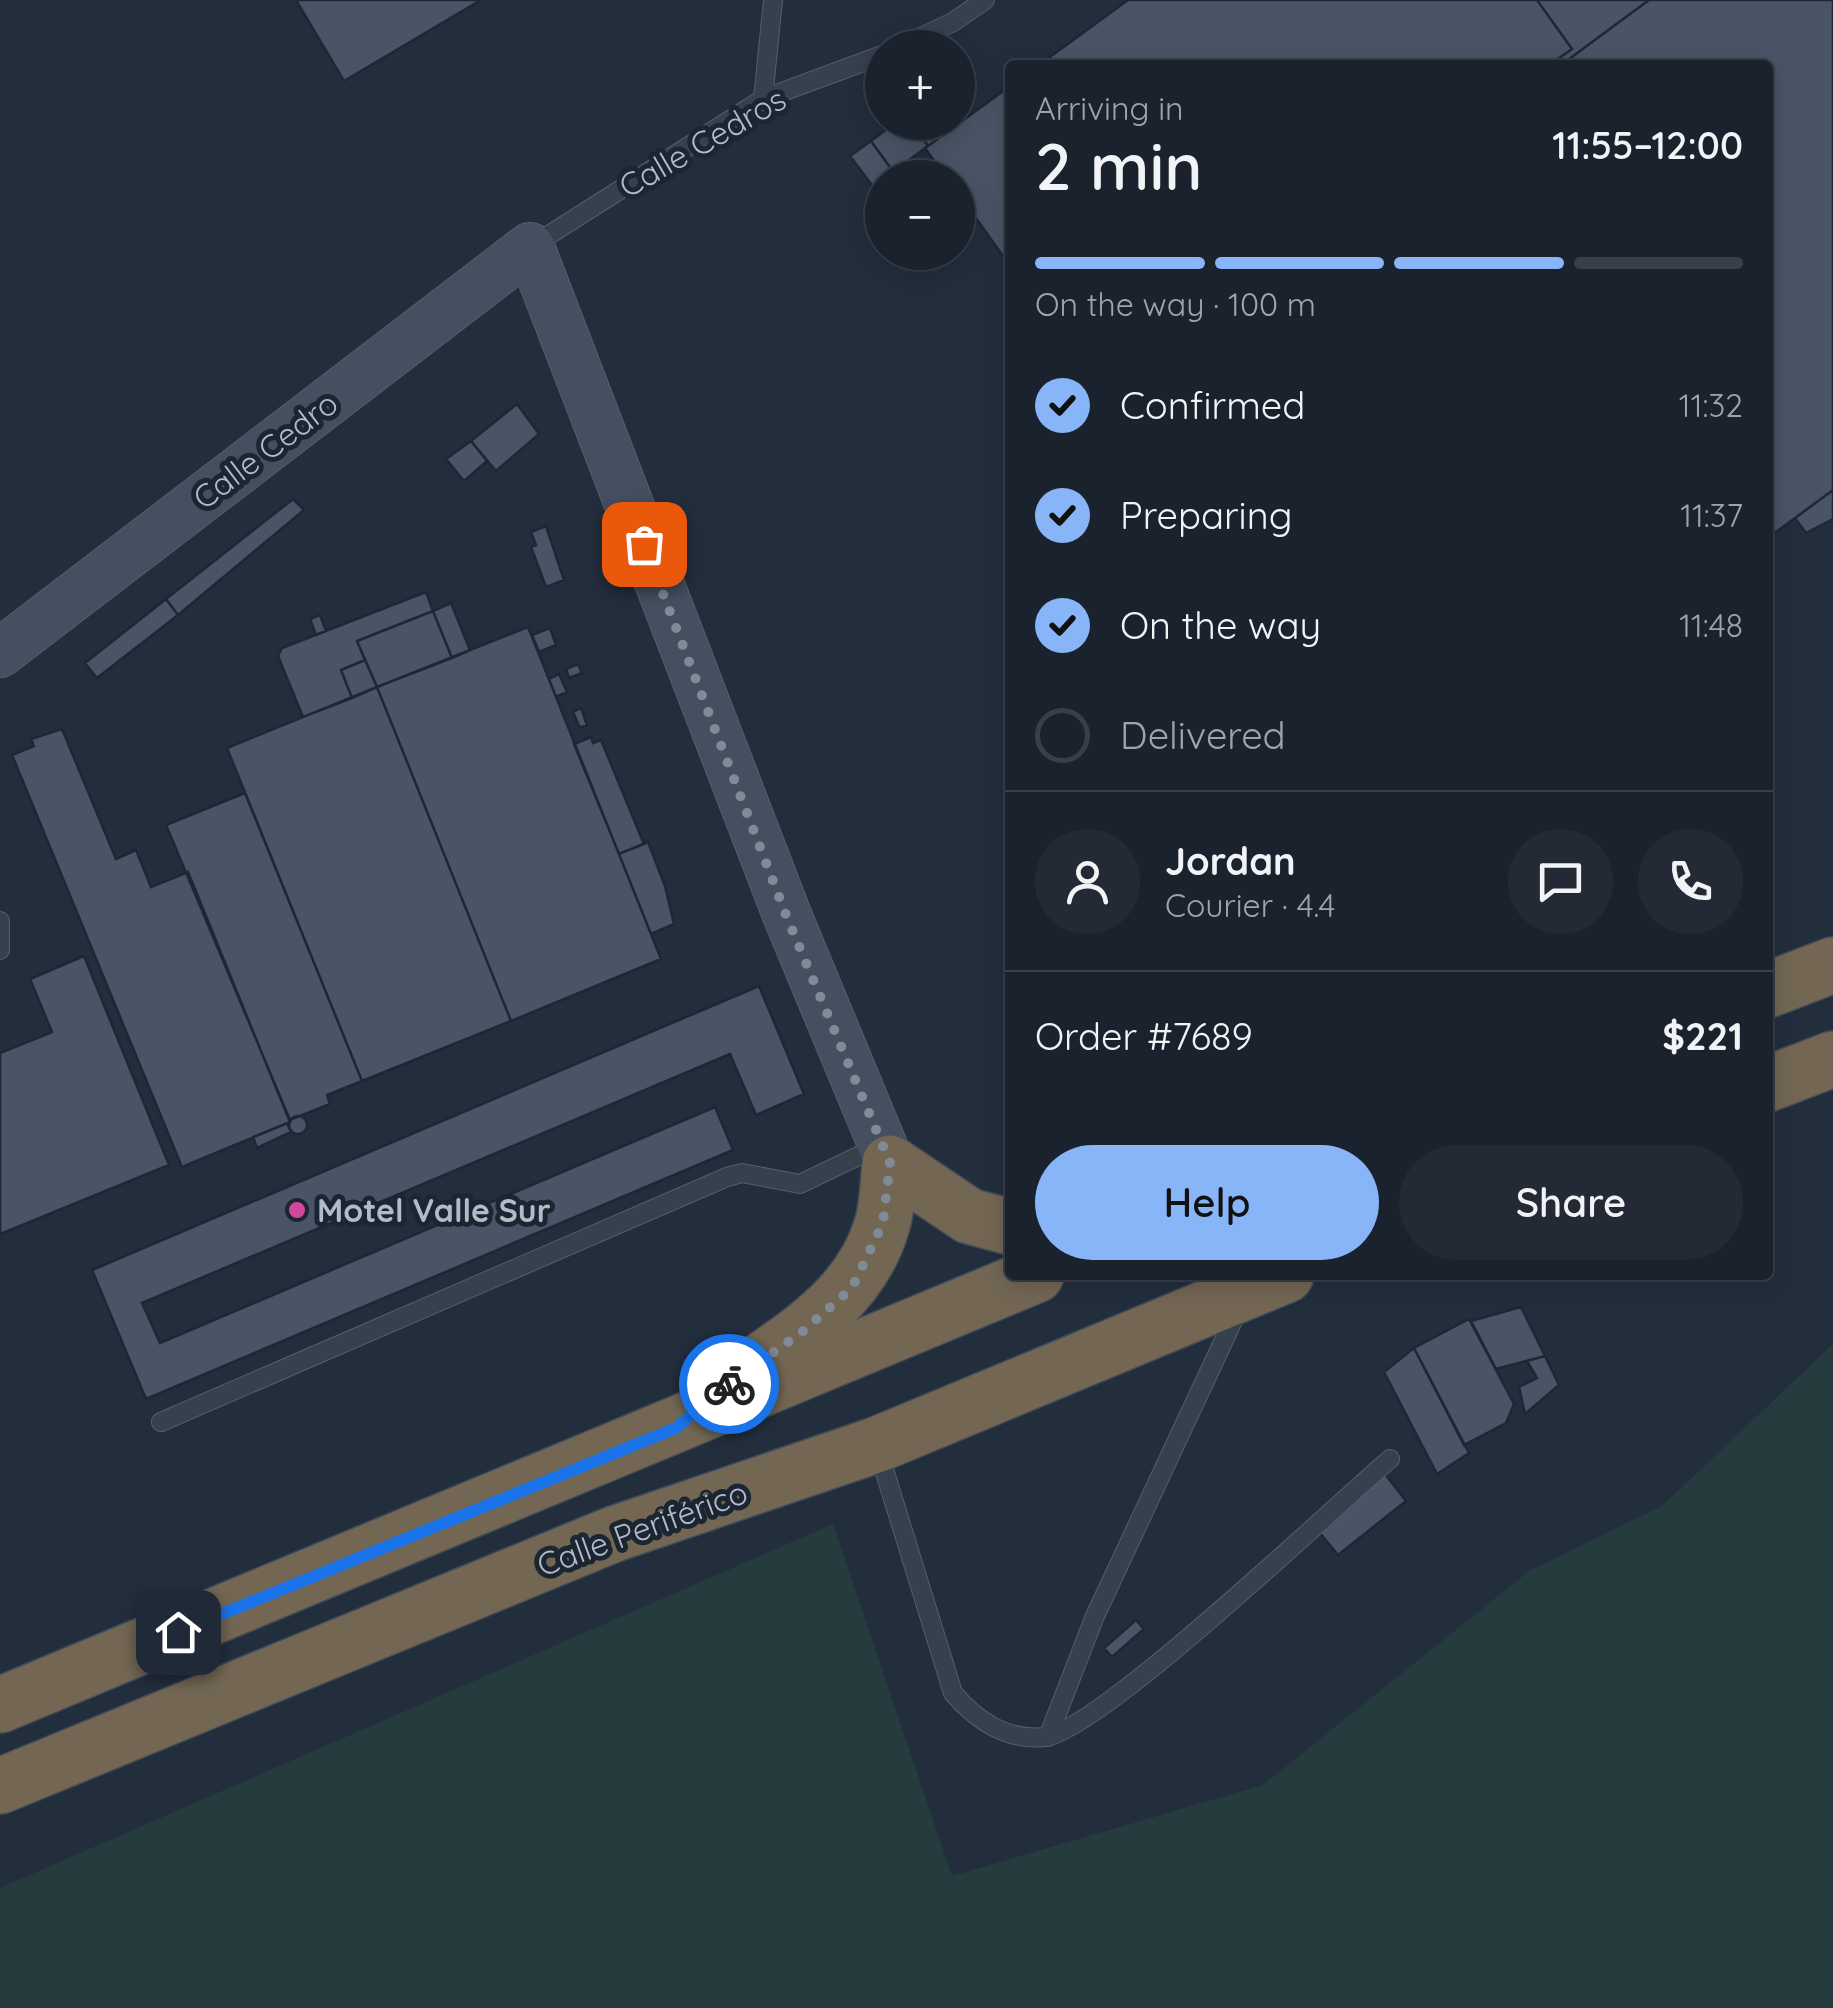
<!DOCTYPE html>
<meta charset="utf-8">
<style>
:root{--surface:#1a222e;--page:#232a36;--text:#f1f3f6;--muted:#9fa4aa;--line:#383f4a;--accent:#88b4f8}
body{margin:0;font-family:Quicksand,sans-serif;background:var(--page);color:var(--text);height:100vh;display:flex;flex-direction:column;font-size:38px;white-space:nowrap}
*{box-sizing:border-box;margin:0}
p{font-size:32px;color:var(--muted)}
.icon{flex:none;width:55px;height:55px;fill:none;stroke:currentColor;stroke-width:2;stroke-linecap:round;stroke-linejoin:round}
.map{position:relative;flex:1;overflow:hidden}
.sheet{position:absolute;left:1005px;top:60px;width:768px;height:1220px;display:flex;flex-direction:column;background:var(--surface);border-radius:10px;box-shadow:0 5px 25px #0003,0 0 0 2px var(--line)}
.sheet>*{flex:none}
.controls{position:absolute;left:865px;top:30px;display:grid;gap:20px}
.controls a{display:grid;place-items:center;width:110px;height:110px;border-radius:50%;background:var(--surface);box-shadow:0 5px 25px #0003,0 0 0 2px var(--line);font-size:50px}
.pin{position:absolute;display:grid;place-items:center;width:85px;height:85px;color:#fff;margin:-42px;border-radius:20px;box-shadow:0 5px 15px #0006}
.courier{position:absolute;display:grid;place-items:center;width:100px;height:100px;margin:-50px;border:8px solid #1a73e8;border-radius:50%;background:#fff;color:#222;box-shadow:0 2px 12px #0007}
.overview em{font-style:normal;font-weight:600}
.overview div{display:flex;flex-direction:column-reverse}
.overview{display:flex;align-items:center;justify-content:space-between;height:170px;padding:0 30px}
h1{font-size:65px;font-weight:600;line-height:75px}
.bar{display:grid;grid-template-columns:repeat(4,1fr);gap:15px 10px;align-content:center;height:120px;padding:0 30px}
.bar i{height:12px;border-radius:8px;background:var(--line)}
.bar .current{background:var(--accent)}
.bar p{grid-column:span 4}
.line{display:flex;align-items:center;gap:25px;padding:0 30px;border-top:2px solid var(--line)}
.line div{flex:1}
.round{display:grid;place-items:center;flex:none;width:105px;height:105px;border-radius:52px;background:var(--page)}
ol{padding:0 30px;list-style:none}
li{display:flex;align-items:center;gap:30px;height:110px}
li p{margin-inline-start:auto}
li .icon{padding:10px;border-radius:50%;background:var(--accent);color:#111;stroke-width:4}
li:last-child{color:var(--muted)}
li i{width:55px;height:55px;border:5px solid var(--line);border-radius:50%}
.button{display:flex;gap:20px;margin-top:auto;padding:20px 30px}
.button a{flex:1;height:115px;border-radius:60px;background:var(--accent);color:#111;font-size:40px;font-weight:600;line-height:115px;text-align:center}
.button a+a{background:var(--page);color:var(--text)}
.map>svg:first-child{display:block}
</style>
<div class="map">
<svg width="1833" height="2008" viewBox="0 0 1833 2008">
<rect width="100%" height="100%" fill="#232e3d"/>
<path fill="#253b3e" d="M1833 1344V2008H0V1888L833 1524 952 1876 1263 1785 1529 1571 1662 1506Z"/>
<path fill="#495566" stroke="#1e2734" stroke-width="2.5" d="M296 0H481L344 81Z
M1128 0H1537L1572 49 1555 61 1558 65H1039Z
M1537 0H1649L1561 65 1555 61 1572 49Z
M1649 0H1833V490L1768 538V65H1561Z
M1010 86V266L958 193V178H946L925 148Z
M958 114 962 121 928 146 915 128 923 122H958Z
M896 122H911L928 146 909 160 912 165 897 177 871 141Z
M871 141 897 177 882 178V187L877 192 850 156Z
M517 404 539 434 496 471 471 441Z
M471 441 487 461 464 481 446 459Z
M1833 490V519L1806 533 1795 518Z
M293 499 304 510 178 615 166 599Z
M546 526 564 580 546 587 531 547 536 545 531 532Z
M426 592 433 611 357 641 365 660 341 670 352 698 303 717 278 656 282 648Z
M166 599 178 615 97 678 85 663Z
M451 603 470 650 452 658 433 611Z
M433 611 452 658 377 687 357 641Z
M320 615 326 631 316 635 310 619Z
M528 627 661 959 511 1021 377 687Z
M550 628 556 645 539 652 532 635Z
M365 660 377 687 352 698 341 670Z
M578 664 582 673 569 678 566 669Z
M559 674 567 692 556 697 549 679Z
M377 687 511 1021 362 1081 227 748Z
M581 708 587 725 580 728 573 712Z
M62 729 116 859 136 850 151 887 188 872 290 1122 182 1167 12 755 34 746 31 739Z
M591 737 593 743 601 740 644 844 619 854 574 744Z
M245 793 362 1081 327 1095 330 1104 290 1120 166 825Z
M648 842 665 886 674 924 651 934 619 854Z
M84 956 169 1165 0 1234V1053L52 1032 30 979Z
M759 986 804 1094 756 1115 730 1054 142 1303 160 1343 715 1107 733 1150 146 1399 92 1270Z
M289 1125a9 9 0 1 1 18 0a9 9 0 1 1-18 0Z
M287 1123 291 1132 257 1148 253 1137Z
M1521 1307 1545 1356 1496 1369 1471 1321Z
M1469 1319 1514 1404 1506 1423 1464 1445 1414 1348Z
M1414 1348 1469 1453 1437 1474 1384 1372Z
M1545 1356 1559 1385 1525 1414 1519 1387 1537 1378 1527 1361Z
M1382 1470 1406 1501 1338 1555 1315 1527Z
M1136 1620 1144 1629 1112 1657 1104 1648Z"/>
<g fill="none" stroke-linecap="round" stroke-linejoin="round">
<g stroke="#555e6b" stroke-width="20">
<path id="lane" d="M898 48 953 22 985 0
M763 99 773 0
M530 247 763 99 882 55
M0 921V950
M161 1422 727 1177 742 1173 800 1184 879 1146
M878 1450 953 1693C977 1721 1006 1741 1045 1737 1100 1730 1334 1507 1390 1459
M1048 1737 1095 1616 1239 1308"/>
</g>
<g stroke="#555e6b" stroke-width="50">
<path id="secondary" d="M0 653 530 247 787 915 890 1163"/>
</g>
<g stroke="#424b58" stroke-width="58">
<path id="highway" d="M1768 990 1833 965
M1768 1084 1833 1059
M740 1375C798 1335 861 1297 882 1225 888 1206 888 1183 890 1163L969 1216 1010 1227
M0 1705 1036 1275
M0 1786 614 1534 876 1445 1286 1275"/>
</g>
<use href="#lane" stroke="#37404d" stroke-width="18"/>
<use href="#secondary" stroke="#454f60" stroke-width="48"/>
<use href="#highway" stroke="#736754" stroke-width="55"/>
</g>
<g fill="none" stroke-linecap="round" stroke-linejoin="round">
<path stroke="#818a97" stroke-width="10" stroke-dasharray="0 18" d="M644 544 786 915 890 1163 883 1223 852 1288 802 1332 729 1384"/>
<path stroke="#1a73e8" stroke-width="12" d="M178 1632 676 1428 729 1384"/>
</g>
<circle fill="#d1479c" stroke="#1c2532" stroke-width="4" cx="297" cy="1210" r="10"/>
<g text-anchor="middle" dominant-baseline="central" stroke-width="10" stroke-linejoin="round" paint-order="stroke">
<g font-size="32" fill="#b3bbc8" stroke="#1c2532">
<text transform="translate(702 142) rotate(-30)">Calle Cedros</text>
<text transform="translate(265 450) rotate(-37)">Calle Cedro</text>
<text transform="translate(642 1528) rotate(-20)">Calle Periférico</text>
</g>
<g font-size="32" font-weight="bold" fill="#b3bbc8" stroke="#1c2532" text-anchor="start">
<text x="317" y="1210">Motel Valle Sur</text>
</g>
</g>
</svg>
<div class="controls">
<a>+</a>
<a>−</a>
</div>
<div class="pin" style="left:644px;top:544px;background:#ea580c"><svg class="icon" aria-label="bag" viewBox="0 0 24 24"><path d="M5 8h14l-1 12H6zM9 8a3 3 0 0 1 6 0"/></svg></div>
<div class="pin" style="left:178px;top:1632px;background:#1f2937"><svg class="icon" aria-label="home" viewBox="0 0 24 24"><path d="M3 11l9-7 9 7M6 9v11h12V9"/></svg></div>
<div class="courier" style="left:729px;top:1384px"><svg class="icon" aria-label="bike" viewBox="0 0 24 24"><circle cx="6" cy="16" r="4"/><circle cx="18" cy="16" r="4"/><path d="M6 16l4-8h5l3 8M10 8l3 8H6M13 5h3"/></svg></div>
<section class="sheet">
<div class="overview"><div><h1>2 min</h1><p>Arriving in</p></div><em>11:55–12:00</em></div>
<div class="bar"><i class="current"></i><i class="current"></i><i class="current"></i><i></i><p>On the way · 100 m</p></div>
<ol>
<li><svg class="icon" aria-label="check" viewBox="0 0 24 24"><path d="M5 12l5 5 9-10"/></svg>Confirmed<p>11:32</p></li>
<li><svg class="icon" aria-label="check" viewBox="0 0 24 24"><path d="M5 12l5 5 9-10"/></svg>Preparing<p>11:37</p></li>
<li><svg class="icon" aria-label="check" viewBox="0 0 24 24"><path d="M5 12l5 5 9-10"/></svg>On the way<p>11:48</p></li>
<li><i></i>Delivered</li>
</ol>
<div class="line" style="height:180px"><a class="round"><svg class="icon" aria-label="person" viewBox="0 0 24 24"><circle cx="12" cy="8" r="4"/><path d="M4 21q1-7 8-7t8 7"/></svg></a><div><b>Jordan</b><p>Courier · 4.4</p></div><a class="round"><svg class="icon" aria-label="chat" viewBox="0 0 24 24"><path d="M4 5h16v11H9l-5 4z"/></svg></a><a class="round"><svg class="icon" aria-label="phone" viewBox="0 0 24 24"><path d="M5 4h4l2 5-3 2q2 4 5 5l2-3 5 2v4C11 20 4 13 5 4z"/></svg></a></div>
<div class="line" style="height:130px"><div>Order #7689</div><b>$221</b></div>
<div class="button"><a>Help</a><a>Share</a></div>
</section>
</div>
